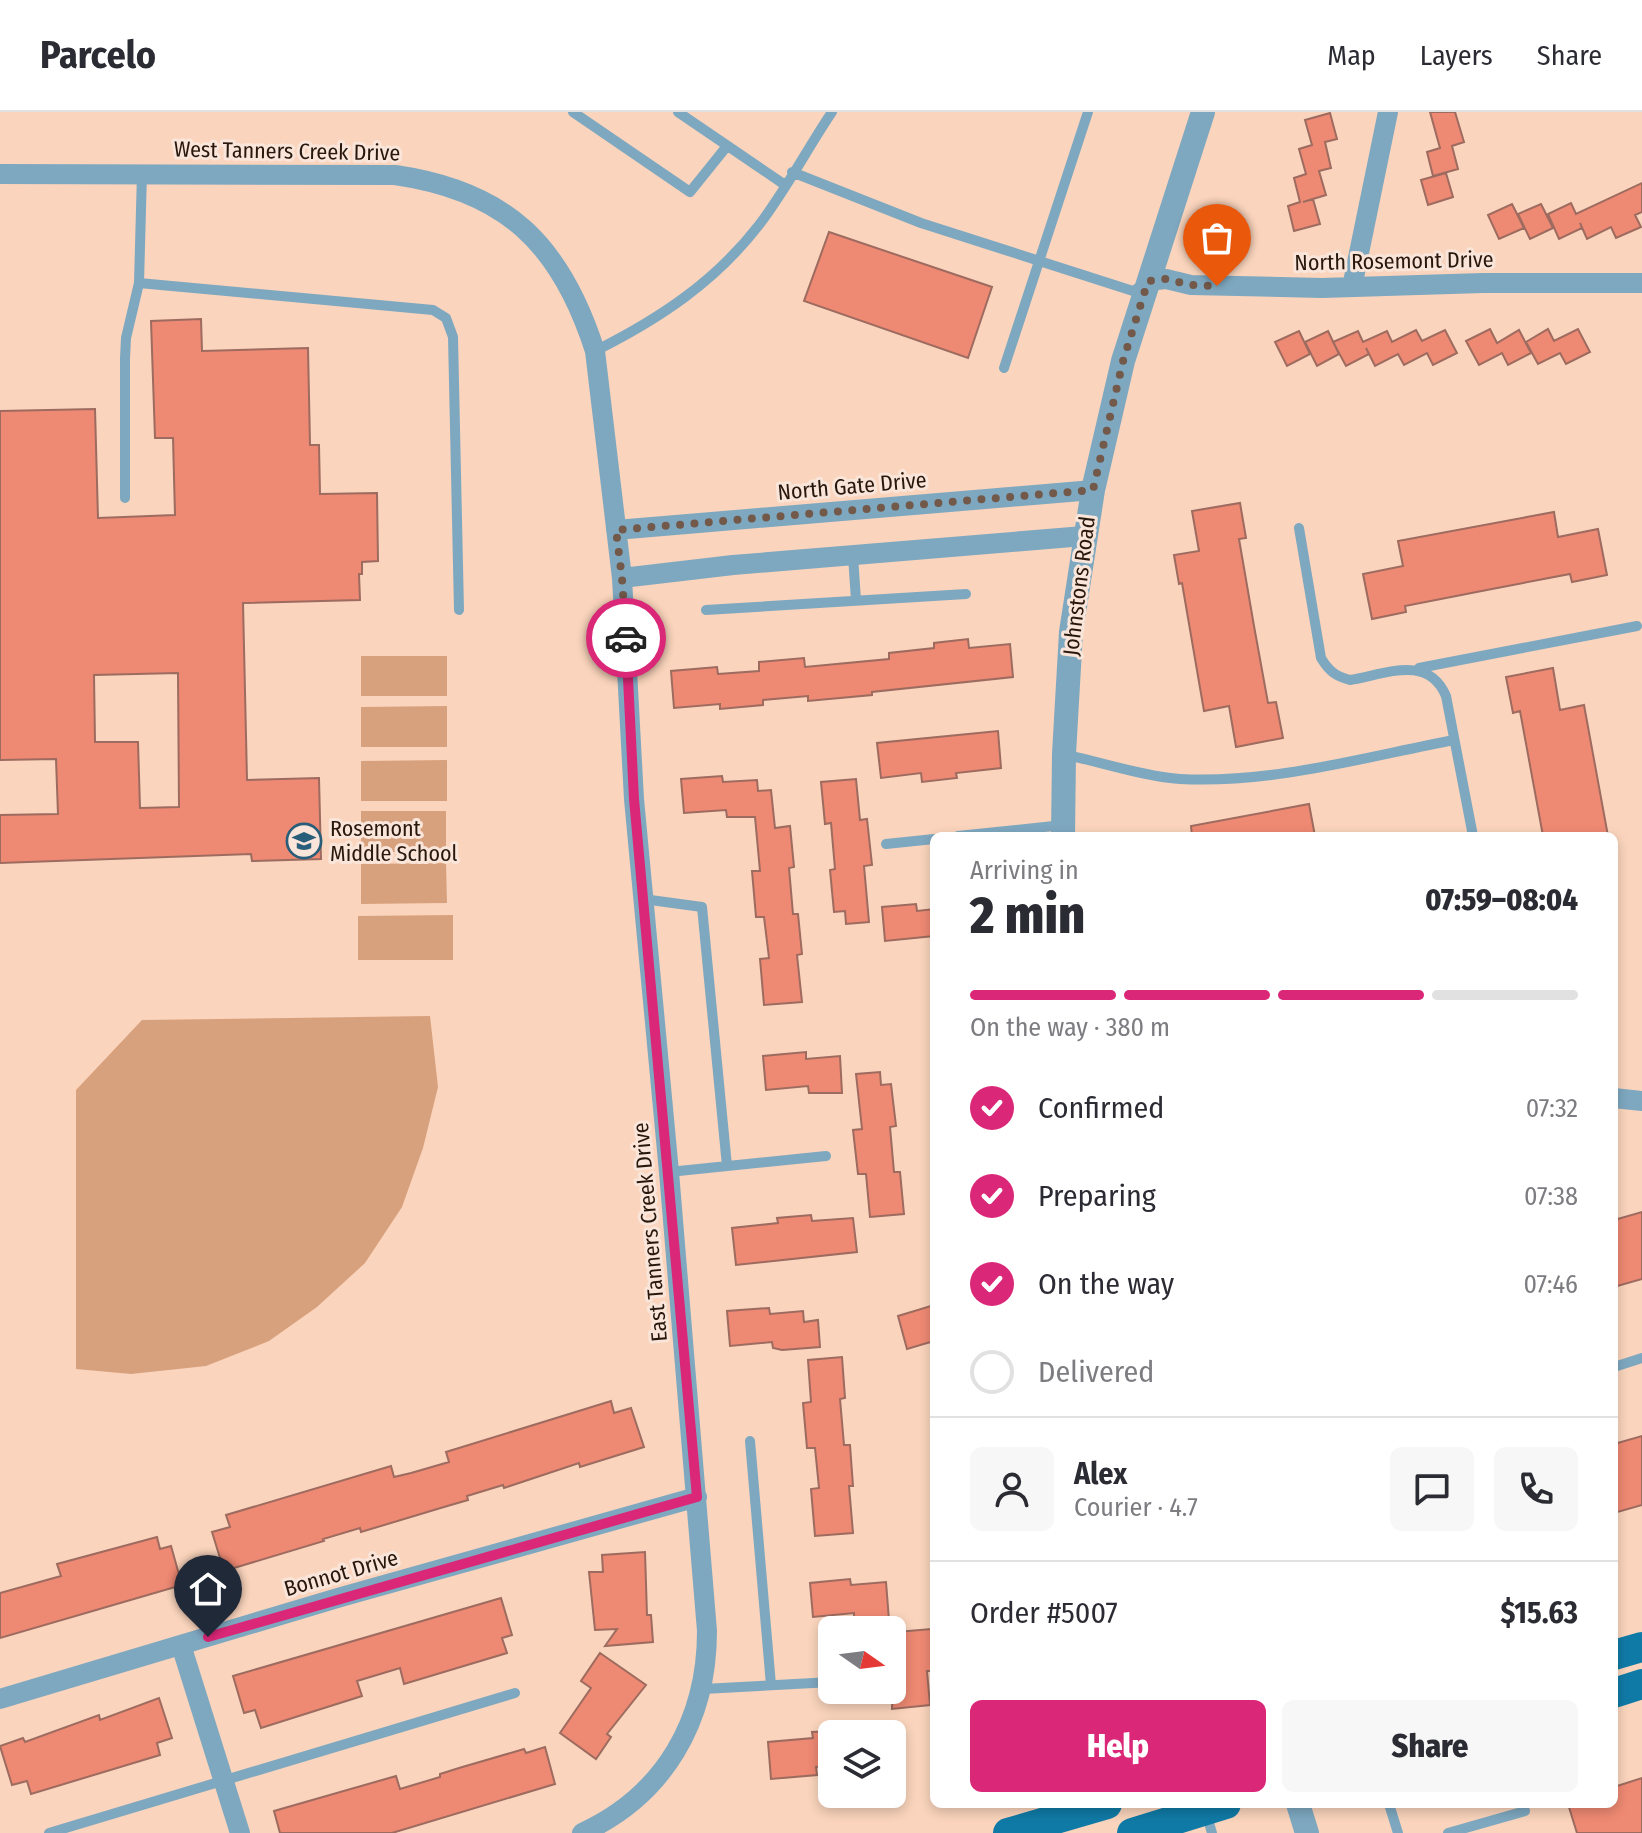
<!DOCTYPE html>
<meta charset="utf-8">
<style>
:root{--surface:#fff;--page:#f7f7f7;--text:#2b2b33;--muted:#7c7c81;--line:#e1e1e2;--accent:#db2777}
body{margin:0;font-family:"Fira Sans Condensed",sans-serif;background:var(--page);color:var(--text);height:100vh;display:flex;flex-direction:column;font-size:30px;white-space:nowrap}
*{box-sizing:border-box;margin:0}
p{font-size:26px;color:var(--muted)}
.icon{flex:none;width:44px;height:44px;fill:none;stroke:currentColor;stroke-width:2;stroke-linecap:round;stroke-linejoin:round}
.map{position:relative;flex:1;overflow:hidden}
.panel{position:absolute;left:930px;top:720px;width:688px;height:976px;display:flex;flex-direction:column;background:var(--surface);border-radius:12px;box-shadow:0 4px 12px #0003}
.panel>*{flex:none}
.needle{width:52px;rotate:104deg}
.buttons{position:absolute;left:818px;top:1504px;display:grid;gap:16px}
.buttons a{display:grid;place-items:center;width:88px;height:88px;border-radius:12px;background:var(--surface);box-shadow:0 4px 12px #0003;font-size:40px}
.pin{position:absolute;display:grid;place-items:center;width:68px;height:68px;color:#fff;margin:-82px -34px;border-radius:50% 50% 50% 0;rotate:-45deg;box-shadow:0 0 8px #0007}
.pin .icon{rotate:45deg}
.courier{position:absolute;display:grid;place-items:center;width:80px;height:80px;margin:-40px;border:6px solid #db2777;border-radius:50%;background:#fff;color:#222;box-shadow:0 2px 10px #0007}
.summary em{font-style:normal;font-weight:800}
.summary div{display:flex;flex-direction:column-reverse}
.summary{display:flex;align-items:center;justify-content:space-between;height:136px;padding:0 40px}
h1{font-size:52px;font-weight:800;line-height:60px}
.bar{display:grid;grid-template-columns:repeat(4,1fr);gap:12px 8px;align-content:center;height:96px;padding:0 40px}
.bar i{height:10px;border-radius:6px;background:var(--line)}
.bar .current{background:var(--accent)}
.bar p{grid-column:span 4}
.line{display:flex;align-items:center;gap:20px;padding:0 40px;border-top:2px solid var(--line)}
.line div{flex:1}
.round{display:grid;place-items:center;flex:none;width:84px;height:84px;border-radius:12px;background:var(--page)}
ol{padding:0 40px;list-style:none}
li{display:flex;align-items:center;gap:24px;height:88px}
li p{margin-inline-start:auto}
li .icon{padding:8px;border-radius:50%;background:var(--accent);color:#fff;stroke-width:4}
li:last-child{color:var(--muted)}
li i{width:44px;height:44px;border:4px solid var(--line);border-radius:50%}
.cta{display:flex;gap:16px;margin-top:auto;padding:16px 40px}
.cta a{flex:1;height:92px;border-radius:12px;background:var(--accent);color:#fff;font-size:32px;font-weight:800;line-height:92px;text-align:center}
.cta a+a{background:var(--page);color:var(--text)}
header{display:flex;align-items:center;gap:48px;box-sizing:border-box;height:112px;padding:0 40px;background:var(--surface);border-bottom:2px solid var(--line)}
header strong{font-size:38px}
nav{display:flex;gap:44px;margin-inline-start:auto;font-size:28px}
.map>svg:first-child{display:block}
</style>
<header>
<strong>Parcelo</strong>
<nav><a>Map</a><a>Layers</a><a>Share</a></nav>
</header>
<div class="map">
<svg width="1642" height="1721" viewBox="0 0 1642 1721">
<rect width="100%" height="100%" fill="#fad4bc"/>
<path fill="#d8a17e" d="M361 544H447V584H361Z
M447 594V635H361V595Z
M447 648V689H361V649Z
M446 699V740H361V699Z
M446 751 447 791 361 792V752Z
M453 803V848H358V804Z
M430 904 438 975 423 1036 402 1095 365 1151 317 1195 269 1229 206 1254 131 1262 76 1257V978L142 908Z"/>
<path fill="#ee8973" stroke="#9d6b5f" stroke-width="2" fill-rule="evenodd" d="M1430 0H1455L1464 30 1452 34 1458 57 1433 64 1427 40 1440 36Z
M1330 1 1337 27 1325 30 1331 56 1319 59 1326 83 1303 90 1313 87 1320 112 1294 119 1288 94 1300 90 1294 66 1306 62 1299 37 1312 33 1305 8Z
M1446 61 1453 85 1428 93 1421 68Z
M1642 71V100L1635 103 1641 115 1616 126 1611 115 1587 127 1580 111 1582 116 1559 127 1548 102 1571 91 1576 102Z
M1512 92 1524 116 1499 127 1488 103Z
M1541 92 1553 116 1530 127 1518 102Z
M829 120 992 175 968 246 804 189Z
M201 207 202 239 308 236 310 333H319L320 382 377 381 378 449 362 450V462H359L360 488 243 491 247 668 319 666 321 747 252 749 251 742 0 751V703L58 702 56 647 0 648V299L95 297 98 406 175 403 173 326H155L151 209ZM178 561 179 695 140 696 138 630H95L94 563Z
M1490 217 1497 231 1519 218 1531 241 1508 253 1502 241 1479 253 1466 229Z
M1548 217 1554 229 1578 217 1590 240 1566 252 1560 241 1538 252 1526 230Z
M1416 218 1422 229 1445 218 1457 241 1433 253 1427 241 1404 253 1398 242 1375 254 1366 236 1369 242 1346 254 1333 230 1358 219 1363 230 1387 219 1392 230Z
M1299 219 1310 242 1287 254 1275 230Z
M1328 219 1339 242 1317 254 1305 230Z
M1240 391 1246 426 1239 427 1254 514 1268 591 1276 590 1283 626 1236 635 1229 594 1204 599 1182 471 1179 472 1174 443 1199 439 1192 399Z
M1554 400 1558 425 1598 417 1607 463 1572 470 1570 462 1492 477 1405 494 1406 500 1372 507 1363 462 1403 454 1398 429Z
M968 527 969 536 1010 532 1013 565 872 580V583L808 589V584L763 588V593L720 597V592L674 596 671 559 717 555 718 562 759 559V550L804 546 805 555 889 547V541L934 536V531Z
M1553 556 1560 598 1584 593 1608 724H1543L1520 599 1513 601 1506 565Z
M998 619 1001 656 956 661 957 666 922 670 921 661 881 666 877 631Z
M722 664 723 670 757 668 758 679 771 678 775 716 790 714 794 755 789 756 793 802H798L802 842 797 843 802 890 764 893 760 847 769 846 764 805H756L752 759H760L755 705H727L726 698 684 701 681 667Z
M856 667 860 708 867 707 872 753 864 754 869 810 846 812 845 799 834 800 830 758 835 757 831 711 825 712 821 670Z
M1309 692 1315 724H1192L1191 714Z
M916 792 917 799 934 797V824L885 829 882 795Z
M806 940V947L840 944 842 981H809L808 974 766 978 763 944Z
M880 960 881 973 891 972 896 1014 890 1015 894 1060H900L904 1102 870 1105 866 1062H858L853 1018 862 1017 856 962Z
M1642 1100V1167L1614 1175V1108Z
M811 1103 812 1109 853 1106 857 1140 736 1153 732 1116 778 1111 777 1106Z
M934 1193V1229L907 1237 898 1204Z
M769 1196 770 1202 803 1199 804 1210 818 1208 820 1235 782 1238 773 1236 772 1230 730 1234 727 1199Z
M842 1245 845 1286 840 1287 844 1333H850L853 1374H849L853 1421 815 1424 811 1377 819 1376 815 1336H807L803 1291 811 1290 808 1248Z
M611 1289 614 1301 631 1296 644 1335 580 1355 579 1351 504 1376 503 1373 467 1384 468 1388 444 1395 361 1420 360 1416 323 1427 324 1429 224 1459 212 1420 230 1415 226 1403 391 1354 394 1365 411 1361 449 1350 446 1340Z
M1642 1324V1393L1614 1401V1332Z
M157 1425 160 1437 171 1434 182 1473 0 1526V1481L61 1464 57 1452Z
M645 1440 647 1503H651L653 1530 605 1534 617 1517 595 1518 589 1460H603L602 1443Z
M850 1467 851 1473 886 1470 889 1508H854V1501L813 1505 810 1471Z
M501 1486 512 1523 502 1526 507 1541 404 1572 400 1556 357 1569 362 1584 261 1616 255 1598 244 1601 233 1564Z
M931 1517 934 1559H927L930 1593 892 1597 893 1562 901 1561 897 1520Z
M600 1541 646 1573 607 1622 611 1625 596 1647 560 1621 591 1576 581 1569Z
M159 1586 172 1626 157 1631 160 1643 31 1682 27 1669 12 1673 0 1634 23 1626 25 1630 99 1603 100 1608Z
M832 1619V1654L816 1655 817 1663 771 1667 768 1630 813 1626 812 1620Z
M545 1635 555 1672 392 1721H280L274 1699 396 1664 400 1677 440 1665V1662L459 1656 524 1637 526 1641Z
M1642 1666V1721H1577L1568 1692H1614V1675Z"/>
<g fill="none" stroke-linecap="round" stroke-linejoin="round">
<path stroke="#7ea8c0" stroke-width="10" d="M573 0 690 80 727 34
M678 0 785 73
M792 60 921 111 1133 179 1143 173
M139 171 433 198 446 206 453 225 459 498
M595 239C659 207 715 170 759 113 786 78 807 37 832 0
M1004 256 1088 0
M125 386V246L126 226 139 171 142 61
M1299 416 1321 546C1329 559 1335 564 1350 568 1386 562 1428 542 1446 584L1473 724
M853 444 856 488
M706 498 966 482
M1419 556 1637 514
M1066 643C1101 650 1146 665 1180 667 1272 672 1365 645 1454 628
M958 724 1063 713
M886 732 934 727
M643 787 702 795 727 1054
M669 1060 826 1044
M1614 1255 1642 1246
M750 1329 771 1573
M703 1577 832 1570
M1389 1692 1398 1721
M1206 1700 1212 1721
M49 1721 515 1581
M1448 1721 1525 1699 1522 1692"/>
<path stroke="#7ea8c0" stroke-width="20" d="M0 62 395 63C507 79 561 133 595 239L622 466 634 687 669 1060 707 1519C707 1608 665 1683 582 1721
M1148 169 1166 167 1191 173 1322 176 1483 171H1642
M1352 175 1388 0
M616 418 1093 378
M622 466 733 453 1084 424
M1614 986 1642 989
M181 1533 240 1721
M0 1587 341 1485 697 1385"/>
<path stroke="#7ea8c0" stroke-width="24" d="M1063 724 1064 642 1071 520 1093 378 1123 249 1203 0
M1298 1692 1307 1721"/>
<path stroke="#107aa6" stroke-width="30" d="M1614 1543 1642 1535
M1614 1581 1642 1572
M1008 1721 1107 1692
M1132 1721 1226 1692"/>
</g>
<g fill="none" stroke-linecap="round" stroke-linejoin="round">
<path stroke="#72594a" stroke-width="8" stroke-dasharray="0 14.4" d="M626 526 622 466 616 418 1093 378 1123 249 1148 169 1166 167 1191 173 1217 174"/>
<path stroke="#db2777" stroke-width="10" d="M208 1525 697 1385 634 687 626 526"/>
</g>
<defs>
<g id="school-ring" transform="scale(1.8)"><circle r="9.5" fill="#f9e5d9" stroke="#285e7a" stroke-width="1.5"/><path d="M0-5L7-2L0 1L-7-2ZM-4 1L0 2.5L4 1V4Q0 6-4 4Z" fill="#285e7a"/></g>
</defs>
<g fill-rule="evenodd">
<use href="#school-ring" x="304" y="729"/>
</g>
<g text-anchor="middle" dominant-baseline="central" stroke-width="6" stroke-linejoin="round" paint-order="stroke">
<g font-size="22" fill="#28170c" stroke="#f9e5d9">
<text transform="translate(287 39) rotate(1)">West Tanners Creek Drive</text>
<text transform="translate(1394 149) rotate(-1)">North Rosemont Drive</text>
<text transform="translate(852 374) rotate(-5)">North Gate Drive</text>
<text transform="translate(1079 474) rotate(-83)">Johnstons Road</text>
<text transform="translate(650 1120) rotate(-95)">East Tanners Creek Drive</text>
<text transform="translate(341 1461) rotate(-16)">Bonnot Drive</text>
</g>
<g font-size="22" fill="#28170c" stroke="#f9e5d9" text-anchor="start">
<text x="330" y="716">Rosemont<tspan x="330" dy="25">Middle School</tspan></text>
</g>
</g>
</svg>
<div class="buttons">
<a><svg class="needle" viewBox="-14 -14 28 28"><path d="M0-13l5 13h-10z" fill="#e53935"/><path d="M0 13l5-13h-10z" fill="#7c7c81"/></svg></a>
<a><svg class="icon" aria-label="layers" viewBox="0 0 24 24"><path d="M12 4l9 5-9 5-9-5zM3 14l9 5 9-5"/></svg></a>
</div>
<div class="pin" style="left:1217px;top:174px;background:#ea580c"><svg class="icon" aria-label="bag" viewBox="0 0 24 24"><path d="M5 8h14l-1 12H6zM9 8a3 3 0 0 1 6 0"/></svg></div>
<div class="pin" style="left:208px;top:1525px;background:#1f2937"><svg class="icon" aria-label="home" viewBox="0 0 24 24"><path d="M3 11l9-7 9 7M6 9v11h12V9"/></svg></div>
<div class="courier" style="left:626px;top:526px"><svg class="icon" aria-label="car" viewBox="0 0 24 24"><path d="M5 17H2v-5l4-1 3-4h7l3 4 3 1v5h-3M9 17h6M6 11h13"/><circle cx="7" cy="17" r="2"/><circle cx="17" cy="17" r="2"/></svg></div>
<section class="panel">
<div class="summary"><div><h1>2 min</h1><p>Arriving in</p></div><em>07:59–08:04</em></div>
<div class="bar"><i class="current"></i><i class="current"></i><i class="current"></i><i></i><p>On the way · 380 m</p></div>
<ol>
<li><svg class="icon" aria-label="check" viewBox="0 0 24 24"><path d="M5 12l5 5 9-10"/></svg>Confirmed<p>07:32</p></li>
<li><svg class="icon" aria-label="check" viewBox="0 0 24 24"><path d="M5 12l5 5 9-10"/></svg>Preparing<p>07:38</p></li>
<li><svg class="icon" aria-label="check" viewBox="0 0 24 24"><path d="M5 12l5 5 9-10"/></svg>On the way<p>07:46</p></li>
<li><i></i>Delivered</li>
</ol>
<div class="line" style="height:144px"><a class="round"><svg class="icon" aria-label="person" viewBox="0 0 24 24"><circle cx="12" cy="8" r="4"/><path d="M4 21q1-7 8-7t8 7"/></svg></a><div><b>Alex</b><p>Courier · 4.7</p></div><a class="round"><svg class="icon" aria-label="chat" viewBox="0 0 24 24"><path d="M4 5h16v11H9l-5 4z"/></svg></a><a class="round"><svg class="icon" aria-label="phone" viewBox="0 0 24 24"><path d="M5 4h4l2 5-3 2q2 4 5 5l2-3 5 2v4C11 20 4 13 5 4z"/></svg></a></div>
<div class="line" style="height:104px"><div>Order #5007</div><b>$15.63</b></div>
<div class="cta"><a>Help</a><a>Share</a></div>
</section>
</div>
